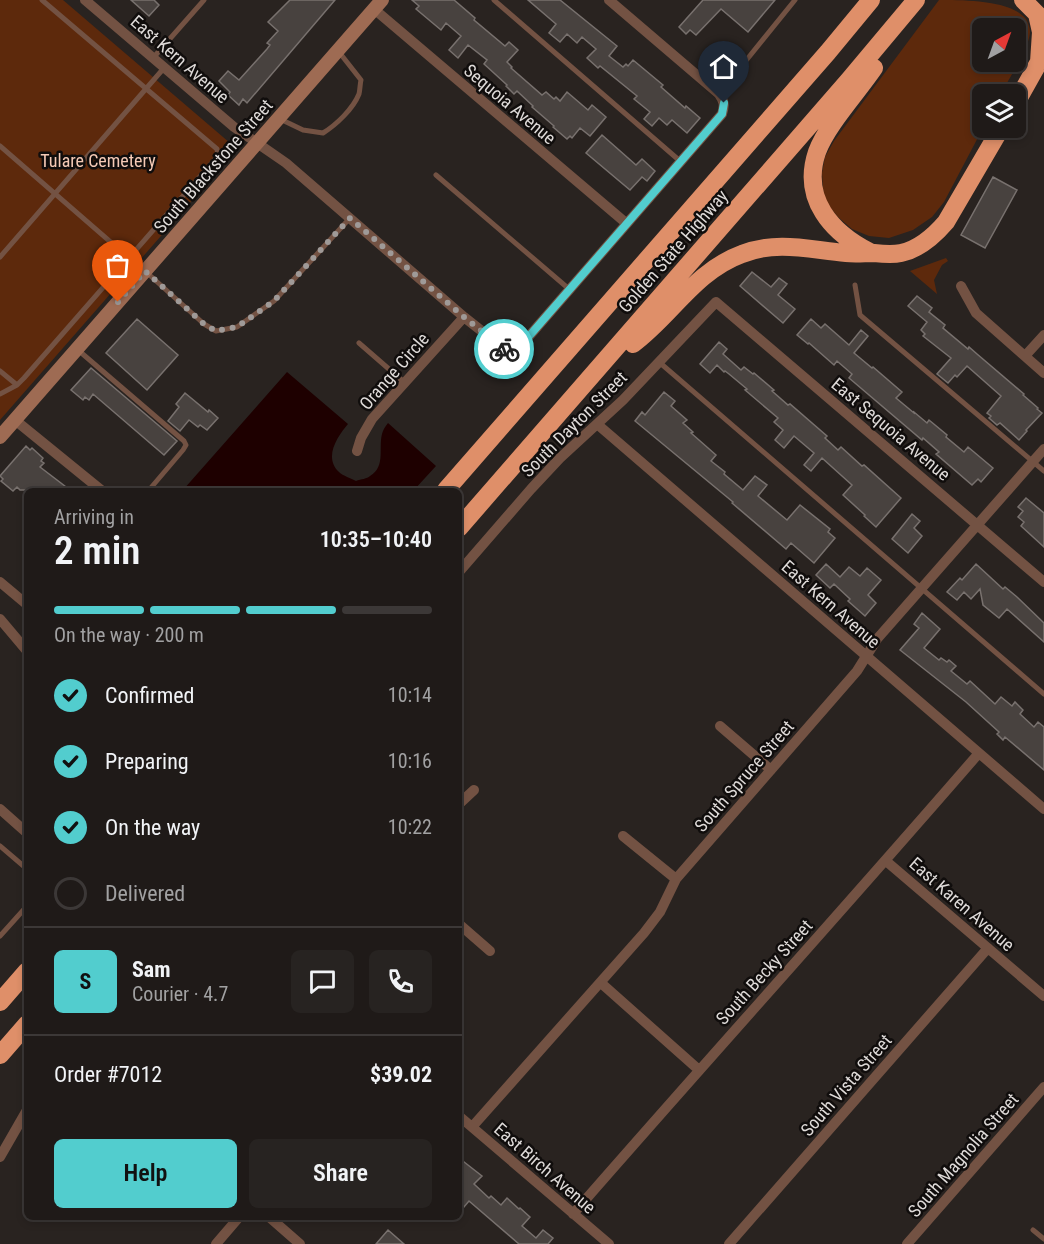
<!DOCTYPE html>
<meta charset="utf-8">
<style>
:root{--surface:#1f1a18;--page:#272321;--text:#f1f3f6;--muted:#a1a1a2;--line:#3c3837;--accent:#52cdce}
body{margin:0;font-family:"Roboto Condensed",sans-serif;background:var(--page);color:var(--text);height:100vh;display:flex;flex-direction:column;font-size:22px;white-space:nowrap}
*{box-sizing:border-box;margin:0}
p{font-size:20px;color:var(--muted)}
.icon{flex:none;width:33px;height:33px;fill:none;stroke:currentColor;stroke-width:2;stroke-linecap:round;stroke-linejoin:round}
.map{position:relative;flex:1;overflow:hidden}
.side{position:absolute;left:24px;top:488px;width:438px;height:732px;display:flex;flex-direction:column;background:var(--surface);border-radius:9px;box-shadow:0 3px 9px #0003,0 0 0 2px var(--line)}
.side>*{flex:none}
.needle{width:39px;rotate:41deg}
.fabs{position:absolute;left:972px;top:18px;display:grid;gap:12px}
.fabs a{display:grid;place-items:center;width:54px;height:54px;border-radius:9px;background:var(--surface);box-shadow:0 3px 9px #0003,0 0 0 2px var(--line);font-size:30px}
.pin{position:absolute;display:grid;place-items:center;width:51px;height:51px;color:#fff;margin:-62px -26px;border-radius:50% 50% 50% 0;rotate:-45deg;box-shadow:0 0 6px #0007}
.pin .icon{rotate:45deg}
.courier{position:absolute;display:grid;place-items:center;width:60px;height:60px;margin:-30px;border:4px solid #52cdce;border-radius:50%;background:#fff;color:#222;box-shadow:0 2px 8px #0007}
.summary em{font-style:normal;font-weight:600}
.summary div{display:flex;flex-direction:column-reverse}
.summary{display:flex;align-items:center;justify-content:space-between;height:102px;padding:0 30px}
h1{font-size:39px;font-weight:600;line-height:45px}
.bar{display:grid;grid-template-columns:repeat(4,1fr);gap:9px 6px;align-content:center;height:72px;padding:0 30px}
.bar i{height:8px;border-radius:4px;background:var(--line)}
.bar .active{background:var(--accent)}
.bar p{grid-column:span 4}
.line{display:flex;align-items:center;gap:15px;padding:0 30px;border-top:2px solid var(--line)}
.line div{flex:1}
.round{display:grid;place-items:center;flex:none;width:63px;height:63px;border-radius:9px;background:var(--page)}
ol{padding:0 30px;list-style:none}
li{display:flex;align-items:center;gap:18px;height:66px}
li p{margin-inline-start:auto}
li .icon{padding:6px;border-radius:50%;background:var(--accent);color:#111;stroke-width:4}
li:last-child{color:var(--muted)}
li i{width:33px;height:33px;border:3px solid var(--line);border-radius:50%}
.button{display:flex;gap:12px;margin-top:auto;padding:12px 30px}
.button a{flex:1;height:69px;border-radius:9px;background:var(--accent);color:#111;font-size:24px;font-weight:600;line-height:69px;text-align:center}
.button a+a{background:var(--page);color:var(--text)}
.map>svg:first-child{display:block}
</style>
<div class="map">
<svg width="1044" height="1244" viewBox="0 0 1044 1244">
<rect width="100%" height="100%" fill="#292320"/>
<path fill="#5d290c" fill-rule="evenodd" d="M0 0H63L237 149 0 420Z
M939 0C964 0 1011 0 1026 19 1028 23 1030 27 1030 32 1029 49 1009 78 1001 94H982L983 128 944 202 932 217 913 230 889 238 869 236 852 229 838 217 826 202 823 189 822 173 825 157 834 141ZM982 28H1016V62H982Z
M946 258 948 261 942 265 934 280 937 294 910 271Z"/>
<path fill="#1e0000" d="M287 372 348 424C338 436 323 457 339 472 343 476 351 478 356 481 361 479 367 479 370 476 387 466 377 446 383 431 384 428 386 426 388 423L436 466 414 490H183Z"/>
<path fill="#48423f" stroke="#78716e" stroke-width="1.5" d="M131 0H154L159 5 149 16Z
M290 0H335L247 103 243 99 239 105 228 95 230 92 219 81 228 71 239 80 267 49 270 45 267 43 278 31 268 22Z
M412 0H454L475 18 474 20 505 46 509 42 518 50 507 62 512 67 511 68 542 95 546 92 554 99 556 97 560 101 567 92 588 110 592 105 606 117 590 136 580 128 572 138 570 136 567 139 553 127 554 126 532 107 533 106 517 91 514 94 506 86 507 85 484 64 487 60 468 45 458 58 449 50 461 36 446 23 441 30 416 9 419 6Z
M528 0H560L617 46 609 56 623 67 626 64 628 66 633 60 663 85 661 87 685 108 686 106 700 118 687 133 672 120 667 125 659 118 652 126 644 119 650 112 634 99 637 96 600 66 598 68 587 58 596 49 582 37 577 43 567 34 560 42 549 33 556 24Z
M703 0H775L748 32 721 9 696 35 690 30 686 34 679 27Z
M602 135 636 165 642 159 655 171 647 181 642 177 630 190 586 153Z
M993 177 1017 190 985 248 961 235Z
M752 272 771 287 779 278 787 284 778 295 795 309 783 323 740 286Z
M917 296 932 308 929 312 945 325 943 328 968 349 969 347 977 354 1024 394 1023 395 1038 408 1037 409 1042 413 1026 430 1027 431 1019 440 1000 423 997 425 989 418 991 416 987 413 1001 396 967 366 957 377 955 375 948 383 937 374 951 358 923 336 925 334 921 330 927 322 908 306Z
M137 319 178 355 147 390 106 353Z
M811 319 821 328 825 324 849 345 861 330 868 336 854 353 872 368 873 367 902 392 896 398 914 413V412L927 423 929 420 947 435 946 437 964 452 968 447 993 468 981 482 978 479 972 485 936 454 939 452 923 438 922 440 849 378 852 374 837 361 834 365 809 343 808 344 797 335Z
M719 342 727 349 723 354 741 370 744 367 753 374 754 373 774 390 772 391 788 405 790 404 827 436 825 438 838 450 841 447 862 466 864 465 901 498 876 527 864 516 865 515 843 495 852 485 822 458 811 471 804 465 814 453 794 436 784 448 775 440 783 430 774 422 778 418 745 390 747 389 729 374 725 371 724 372 717 365 710 373 700 364Z
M91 368 177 441 164 455 93 394 89 400 85 397 83 400 71 390Z
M664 392 675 401 671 406 687 420 683 423 693 432 691 433 716 455 711 461 725 472 724 474 743 490 755 476 767 485 758 496 787 520 800 505 830 529 828 532 835 538 814 563 791 543 786 549 732 503 733 502 635 421 642 412 645 415Z
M185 393 208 412 209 410 218 418 207 430 200 425 198 427 189 420 180 431 168 421 179 407 176 404Z
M26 446 30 450 32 448 43 458 41 461 44 463 40 467 70 490H20L17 487 13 491 1 481 3 479 0 476Z
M1026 498 1044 513V547L1021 526 1024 522 1018 517 1023 511 1018 507Z
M912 514 920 521 914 528 922 536 908 553 892 539Z
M826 564 840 577 849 567 860 576 867 568 881 580 868 595 876 603 865 616 848 601 850 599 834 584 830 588 816 575Z
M976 564 1003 589 1005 587 1017 597 1044 623V642L1007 609 999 618 983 605 980 589 971 599 964 592 957 600 947 592 960 578 962 580Z
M922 613 940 629 924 648 939 660 941 658 947 662 949 660 956 666 951 671 967 684 970 681 995 704 1001 697 1012 706 1015 702 1023 710 1020 714 1034 727 1038 722 1044 727V770L1005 737 1003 740 997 734 999 732 966 702 900 650 919 628 914 624Z
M459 1158 482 1176 474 1184 489 1198 491 1196 501 1205 507 1198 519 1209 520 1208 530 1217 522 1226 536 1238 543 1230 553 1238 548 1244H519L469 1201 464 1207 459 1202Z
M388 1230 404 1244H376Z"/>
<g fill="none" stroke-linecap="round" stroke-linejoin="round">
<path stroke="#735243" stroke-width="5" d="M494 0 680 161
M153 58 204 0
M719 94 795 0
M280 119 303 130 323 133C336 125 353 109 359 94 360 90 360 84 361 80L339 52
M0 146 129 258
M436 175 569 289
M0 257 164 68
M145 271 204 324 216 331 237 327 274 301 350 218
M855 285 860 315 1044 471
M359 343 405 383
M78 350 184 441 186 445 183 450 149 490
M659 362 1044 694
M0 371 17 385
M0 394 17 385 24 378 218 156 217 149 42 0
M0 846 27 869
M0 936 27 906
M1033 1230 1044 1239"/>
<path stroke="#735243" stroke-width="10" d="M85 0 234 127 286 163 464 317 507 351 513 350 524 342 722 114C725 105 724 101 719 94L609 0
M374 9 626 223
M961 286 976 313 1044 373
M1025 356 1044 335
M15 420 101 490
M597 424 1044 809
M357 451 361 438 372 419 464 317
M459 572 531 489 560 458 623 400 716 302 1044 582
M0 582 25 603H27
M0 619 27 651
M720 726 771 770
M459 804 474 790
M0 809 27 833
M623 836 676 879
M886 861 1044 996
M459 924 490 951
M601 983 699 1070
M459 1116 609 1244
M472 1127 644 933 660 912 676 879 857 671 877 639 1044 449
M0 1157 27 1110
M573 1214C708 1059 845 908 979 753
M268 1216 300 1244
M216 1244 240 1216
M729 1244 988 948
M907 1244 1044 1087"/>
<path stroke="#9e6b53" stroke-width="14" d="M0 437 382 0"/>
<path stroke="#df8f69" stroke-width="18" d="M1023 0 1037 14 1041 32 1039 62
M1016 103 1044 53
M870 252C832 233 801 199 817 152 827 125 857 93 874 68
M633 344C671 316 695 271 742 254 778 240 810 250 846 253 855 254 865 253 874 253 883 254 892 255 901 253 920 249 934 236 946 222L1001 128
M446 490 828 52 871 0
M459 528 849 80 916 0
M0 1002 27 971
M0 1055 27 1024"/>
</g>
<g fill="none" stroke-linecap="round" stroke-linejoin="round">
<path stroke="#9f9a98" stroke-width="6" stroke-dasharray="0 10.8" d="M118 302 145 271 204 324 216 331 237 327 274 301 350 218 464 317 504 349"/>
<path stroke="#52cdce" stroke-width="8" d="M504 349C512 353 518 347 524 342L722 114 724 103"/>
</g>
<g text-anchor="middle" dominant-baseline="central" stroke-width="5" stroke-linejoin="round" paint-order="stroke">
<g font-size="18" fill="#dedad8" stroke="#100d0c">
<text transform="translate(180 59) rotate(41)">East Kern Avenue</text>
<text transform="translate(510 104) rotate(40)">Sequoia Avenue</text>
<text transform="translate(213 166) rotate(-49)">South Blackstone Street</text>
<text transform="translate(673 251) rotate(-49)">Golden State Highway</text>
<text transform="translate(394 371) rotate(-49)">Orange Circle</text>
<text transform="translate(574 424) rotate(-45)">South Dayton Street</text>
<text transform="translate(891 429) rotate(40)">East Sequoia Avenue</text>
<text transform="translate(831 604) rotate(41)">East Kern Avenue</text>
<text transform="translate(744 776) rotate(-49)">South Spruce Street</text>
<text transform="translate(962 904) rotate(41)">East Karen Avenue</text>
<text transform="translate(764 972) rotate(-48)">South Becky Street</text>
<text transform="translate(846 1085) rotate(-49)">South Vista Street</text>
<text transform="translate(963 1155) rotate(-49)">South Magnolia Street</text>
<text transform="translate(545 1168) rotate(41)">East Birch Avenue</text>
</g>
<g font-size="18" fill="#f5cab6" stroke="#100d0c">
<text x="98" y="160">Tulare Cemetery</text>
</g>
</g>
</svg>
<div class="fabs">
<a><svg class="needle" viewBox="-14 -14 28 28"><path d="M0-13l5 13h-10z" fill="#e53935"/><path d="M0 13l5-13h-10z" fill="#a1a1a2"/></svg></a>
<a><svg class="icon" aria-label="layers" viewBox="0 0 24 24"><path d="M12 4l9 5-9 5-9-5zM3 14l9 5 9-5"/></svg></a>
</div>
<div class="pin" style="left:118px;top:302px;background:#ea580c"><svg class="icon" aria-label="bag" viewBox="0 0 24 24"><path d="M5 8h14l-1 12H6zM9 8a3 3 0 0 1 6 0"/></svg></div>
<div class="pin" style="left:724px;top:103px;background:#1f2937"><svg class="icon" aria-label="home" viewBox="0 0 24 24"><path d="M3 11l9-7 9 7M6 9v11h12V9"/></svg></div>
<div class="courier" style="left:504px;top:349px"><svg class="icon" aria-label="bike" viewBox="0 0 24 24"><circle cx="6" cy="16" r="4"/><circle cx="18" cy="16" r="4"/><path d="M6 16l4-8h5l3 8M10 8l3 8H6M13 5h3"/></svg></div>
<section class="side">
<div class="summary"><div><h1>2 min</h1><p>Arriving in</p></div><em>10:35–10:40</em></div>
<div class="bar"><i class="active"></i><i class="active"></i><i class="active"></i><i></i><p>On the way · 200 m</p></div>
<ol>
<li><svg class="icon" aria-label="check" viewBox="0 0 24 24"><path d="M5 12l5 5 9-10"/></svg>Confirmed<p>10:14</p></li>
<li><svg class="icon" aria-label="check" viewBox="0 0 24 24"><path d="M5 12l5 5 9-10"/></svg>Preparing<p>10:16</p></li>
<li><svg class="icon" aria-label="check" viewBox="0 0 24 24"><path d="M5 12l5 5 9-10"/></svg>On the way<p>10:22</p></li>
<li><i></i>Delivered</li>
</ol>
<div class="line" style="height:108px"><b class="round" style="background:var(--accent);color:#111">S</b><div><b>Sam</b><p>Courier · 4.7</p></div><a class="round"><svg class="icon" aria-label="chat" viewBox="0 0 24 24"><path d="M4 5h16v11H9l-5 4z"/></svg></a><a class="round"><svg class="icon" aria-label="phone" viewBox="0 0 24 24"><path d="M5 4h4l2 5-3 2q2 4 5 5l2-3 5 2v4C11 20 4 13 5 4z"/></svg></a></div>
<div class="line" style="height:78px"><div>Order #7012</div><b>$39.02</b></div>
<div class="button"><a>Help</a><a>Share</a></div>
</section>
</div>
